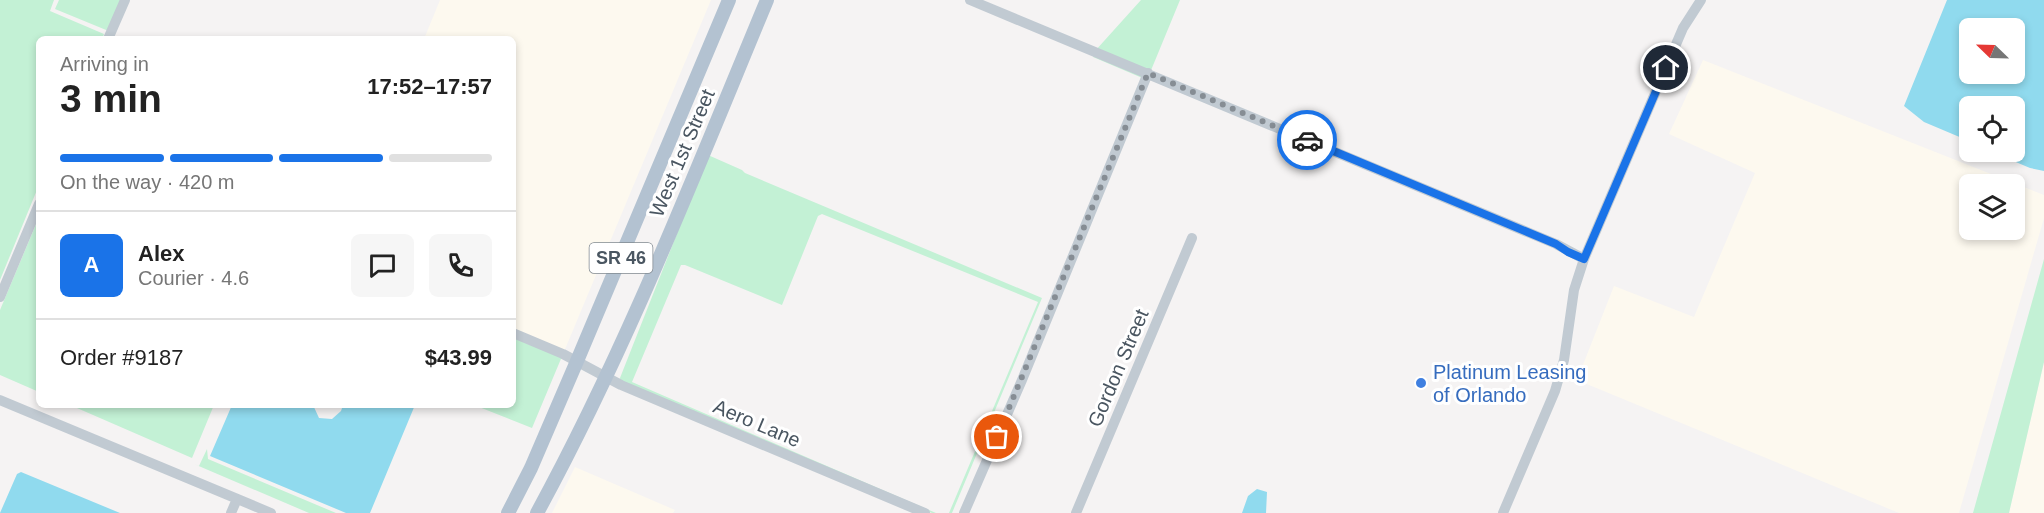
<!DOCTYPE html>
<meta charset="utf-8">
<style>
:root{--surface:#fff;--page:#f6f6f6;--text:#222;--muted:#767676;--line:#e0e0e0;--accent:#1a73e8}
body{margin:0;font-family:Arial,sans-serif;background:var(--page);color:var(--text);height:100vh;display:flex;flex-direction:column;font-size:22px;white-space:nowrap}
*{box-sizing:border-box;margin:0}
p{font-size:20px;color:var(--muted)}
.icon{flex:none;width:33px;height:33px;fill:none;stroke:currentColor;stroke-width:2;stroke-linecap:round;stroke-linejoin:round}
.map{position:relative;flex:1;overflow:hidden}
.details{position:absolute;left:36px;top:36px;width:480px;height:372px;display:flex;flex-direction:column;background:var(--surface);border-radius:9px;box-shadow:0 3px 9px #0003}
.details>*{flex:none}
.needle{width:39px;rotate:293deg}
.buttons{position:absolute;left:1959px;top:18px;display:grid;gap:12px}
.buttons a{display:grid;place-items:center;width:66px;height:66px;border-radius:9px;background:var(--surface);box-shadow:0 3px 9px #0003;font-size:30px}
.pin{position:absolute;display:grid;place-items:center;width:51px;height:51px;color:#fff;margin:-26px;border:3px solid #fff;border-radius:50%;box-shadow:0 2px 6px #0007}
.courier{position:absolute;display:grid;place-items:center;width:60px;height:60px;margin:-30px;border:4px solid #1a73e8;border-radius:50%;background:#fff;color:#222;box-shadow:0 2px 8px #0007}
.headline em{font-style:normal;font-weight:600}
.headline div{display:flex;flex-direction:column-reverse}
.headline{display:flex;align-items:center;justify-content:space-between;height:102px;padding:0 24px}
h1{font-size:39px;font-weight:600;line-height:45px}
.bar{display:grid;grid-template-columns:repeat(4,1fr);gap:9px 6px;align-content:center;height:72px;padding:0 24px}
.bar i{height:8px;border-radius:4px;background:var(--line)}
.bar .current{background:var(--accent)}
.bar p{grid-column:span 4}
.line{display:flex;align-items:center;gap:15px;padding:0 24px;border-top:2px solid var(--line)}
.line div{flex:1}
.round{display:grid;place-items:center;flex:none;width:63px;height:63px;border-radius:9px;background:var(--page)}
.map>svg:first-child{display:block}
</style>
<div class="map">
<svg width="2044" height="513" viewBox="0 0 2044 513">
<rect width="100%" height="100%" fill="#f5f3f3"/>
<path fill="#fdf9ef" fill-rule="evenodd" d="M440 0H711L563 354 513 332V39H424Z
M1703 60 2044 195V218L1959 513H1899L1577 380 1614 286 1694 317 1755 173 1669 134ZM1970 184H2014V230H1970Z
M2044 362V513H2009Z
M575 467 675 510 673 513H552Z"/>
<path fill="#c3f1d5" d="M0 0H54L50 11 104 34 102 39H39V185L0 280Z
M59 0H124L111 32 55 9Z
M1141 0H1180L1147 80 1093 57 1095 51Z
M708 155 742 170 745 173 1042 298 952 513H949L1038 302 822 214 818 216 782 305 685 265H681L632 382 936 513H932L618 383Z
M39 217V392L0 375V310Z
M2044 259V362L2009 513H1973Z
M513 332 563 354 532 428 474 405H513Z
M70 405H214L192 458Z
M207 449 208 459 336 513H309L194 464 199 466Z"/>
<path fill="#90daee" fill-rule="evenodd" d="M1947 0H2044V171L2030 168 1992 152H2014V106H1970L1969 141 1924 122 1904 106ZM2014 28V74H1970V28Z
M232 405H313L319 418 332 419 341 411 343 405H415L370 513H346L210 456Z
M21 472 120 513H0L17 474Z
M1257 489 1267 492 1266 513H1242L1248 496Z"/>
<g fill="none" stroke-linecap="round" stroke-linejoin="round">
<path stroke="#c1cad2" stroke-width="10" d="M970 0 1556 244 1584 259
M108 39 125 0
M0 297 39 204
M513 333 563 354 621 385 925 513
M0 400 271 513
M231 513 237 499
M964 513 1022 380 1148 73
M1076 513 1192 238
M1503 513 1555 391 1564 360 1574 290 1584 259 1683 28 1701 0"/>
<path stroke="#b3c2d1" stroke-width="14" d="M508 513 531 468 577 361 729 0
M537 513C627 348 695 173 767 0"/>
</g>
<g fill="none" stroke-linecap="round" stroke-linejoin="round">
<path stroke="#868d94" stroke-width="6" stroke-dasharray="0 10.8" d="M997 437 1148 73 1307 140"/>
<path stroke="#1a73e8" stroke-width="8" d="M1307 140 1556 244 1568 252 1584 259 1666 68"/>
</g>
<circle fill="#3f7fe0" stroke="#fff" stroke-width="2" cx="1421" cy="383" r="6"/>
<g text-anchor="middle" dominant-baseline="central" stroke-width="6" stroke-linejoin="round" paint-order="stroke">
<rect fill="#fff" stroke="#808990" stroke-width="1.5" x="589.5" y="243" width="63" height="30" rx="4.5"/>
<g font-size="18" font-weight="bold" fill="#4a5661">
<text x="621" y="258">SR 46</text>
</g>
<g font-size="20" fill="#4a5661" stroke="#fff">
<text transform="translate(682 153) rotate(-67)">West 1st Street</text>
<text transform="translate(1118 368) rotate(-67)">Gordon Street</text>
<text transform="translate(757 423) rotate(23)">Aero Lane</text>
</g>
<g font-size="20" fill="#366cbe" stroke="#fff" text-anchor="start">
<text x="1433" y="372">Platinum Leasing<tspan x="1433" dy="23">of Orlando</tspan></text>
</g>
</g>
</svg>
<div class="buttons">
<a><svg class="needle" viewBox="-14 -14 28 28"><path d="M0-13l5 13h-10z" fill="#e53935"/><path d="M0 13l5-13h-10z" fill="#767676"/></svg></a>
<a><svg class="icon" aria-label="locate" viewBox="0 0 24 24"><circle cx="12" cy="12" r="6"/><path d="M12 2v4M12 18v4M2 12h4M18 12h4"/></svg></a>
<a><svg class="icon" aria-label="layers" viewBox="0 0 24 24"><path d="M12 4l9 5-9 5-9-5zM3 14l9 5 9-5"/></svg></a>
</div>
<div class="pin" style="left:997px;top:437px;background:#ea580c"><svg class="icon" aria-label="bag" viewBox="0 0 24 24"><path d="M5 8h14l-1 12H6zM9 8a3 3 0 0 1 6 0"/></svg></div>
<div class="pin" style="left:1666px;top:68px;background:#1f2937"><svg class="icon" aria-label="home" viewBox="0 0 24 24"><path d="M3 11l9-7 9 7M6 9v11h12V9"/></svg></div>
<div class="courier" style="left:1307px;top:140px"><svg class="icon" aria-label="car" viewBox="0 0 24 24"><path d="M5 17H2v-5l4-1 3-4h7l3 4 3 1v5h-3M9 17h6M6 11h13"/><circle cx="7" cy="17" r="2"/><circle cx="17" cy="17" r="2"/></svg></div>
<section class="details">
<div class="headline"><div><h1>3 min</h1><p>Arriving in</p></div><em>17:52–17:57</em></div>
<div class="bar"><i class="current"></i><i class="current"></i><i class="current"></i><i></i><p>On the way · 420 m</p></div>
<div class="line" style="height:108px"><b class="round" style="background:var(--accent);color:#fff">A</b><div><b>Alex</b><p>Courier · 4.6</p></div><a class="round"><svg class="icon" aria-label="chat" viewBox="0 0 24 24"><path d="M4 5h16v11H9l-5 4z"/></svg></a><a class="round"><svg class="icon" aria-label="phone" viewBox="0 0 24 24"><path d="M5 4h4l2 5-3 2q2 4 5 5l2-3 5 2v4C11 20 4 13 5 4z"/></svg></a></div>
<div class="line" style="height:78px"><div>Order #9187</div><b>$43.99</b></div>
</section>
</div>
